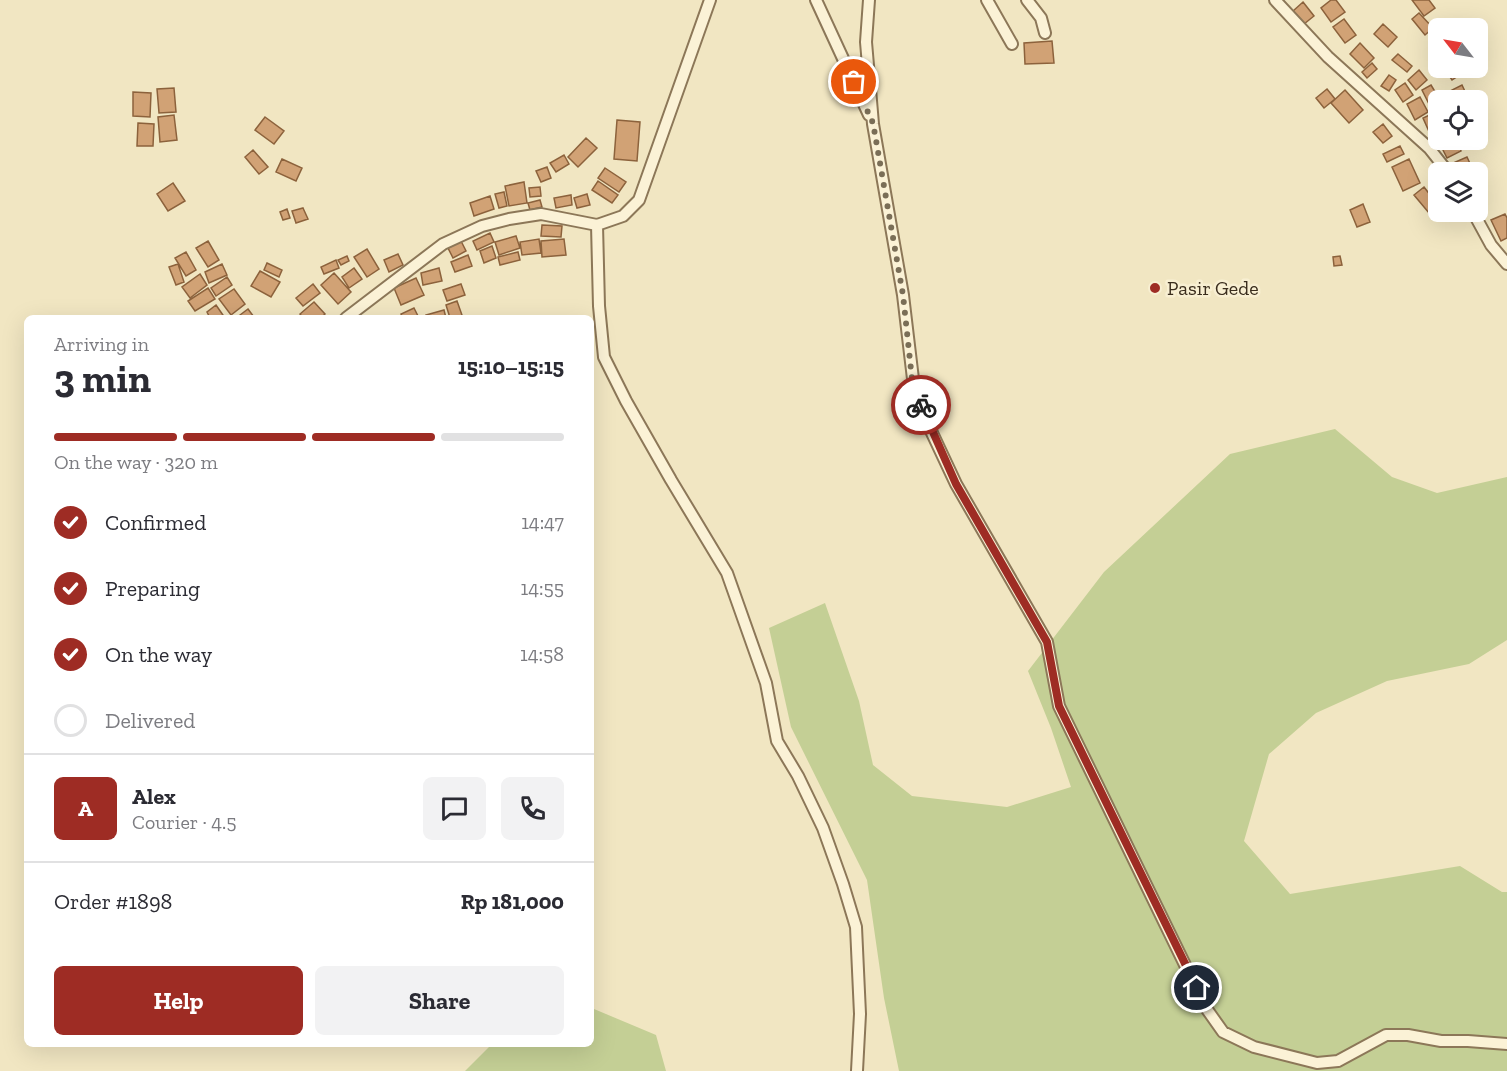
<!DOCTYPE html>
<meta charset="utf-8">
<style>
:root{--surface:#fff;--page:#f2f2f3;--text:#2b2b33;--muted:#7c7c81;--line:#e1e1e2;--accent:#9e2c24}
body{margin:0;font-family:"Zilla Slab",serif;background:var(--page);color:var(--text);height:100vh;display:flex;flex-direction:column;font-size:22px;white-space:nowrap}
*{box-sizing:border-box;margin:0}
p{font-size:20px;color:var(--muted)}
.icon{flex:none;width:33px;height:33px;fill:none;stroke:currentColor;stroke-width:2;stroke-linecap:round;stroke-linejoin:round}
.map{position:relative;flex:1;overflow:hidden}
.drawer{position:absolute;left:24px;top:315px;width:570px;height:732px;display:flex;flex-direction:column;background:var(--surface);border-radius:9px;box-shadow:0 6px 24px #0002}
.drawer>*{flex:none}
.needle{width:39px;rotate:301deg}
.controls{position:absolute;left:1428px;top:18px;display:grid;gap:12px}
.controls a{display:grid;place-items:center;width:60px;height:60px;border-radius:9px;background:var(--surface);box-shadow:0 6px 24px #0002;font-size:30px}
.pin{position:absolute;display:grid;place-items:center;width:51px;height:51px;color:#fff;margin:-26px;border:3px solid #fff;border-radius:50%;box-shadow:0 2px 6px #0007}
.courier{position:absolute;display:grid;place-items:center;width:60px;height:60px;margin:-30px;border:4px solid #9e2c24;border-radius:50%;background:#fff;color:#222;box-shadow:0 2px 8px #0007}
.overview em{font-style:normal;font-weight:700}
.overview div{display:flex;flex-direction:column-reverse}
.overview{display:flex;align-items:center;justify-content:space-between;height:102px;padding:0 30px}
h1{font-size:39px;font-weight:700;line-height:45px}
.bar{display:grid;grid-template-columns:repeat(4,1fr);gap:9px 6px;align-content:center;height:72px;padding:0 30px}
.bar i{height:8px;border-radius:4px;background:var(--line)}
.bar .on{background:var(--accent)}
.bar p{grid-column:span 4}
.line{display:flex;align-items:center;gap:15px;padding:0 30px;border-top:2px solid var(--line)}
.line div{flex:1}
.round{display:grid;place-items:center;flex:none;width:63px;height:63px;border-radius:9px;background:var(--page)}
ol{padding:0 30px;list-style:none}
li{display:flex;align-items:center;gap:18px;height:66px}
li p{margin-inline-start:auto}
li .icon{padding:6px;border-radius:50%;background:var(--accent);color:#fff;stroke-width:4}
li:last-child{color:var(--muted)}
li i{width:33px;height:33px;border:3px solid var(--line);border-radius:50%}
.action{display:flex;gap:12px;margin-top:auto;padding:12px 30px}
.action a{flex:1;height:69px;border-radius:9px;background:var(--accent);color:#fff;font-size:24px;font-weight:700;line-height:69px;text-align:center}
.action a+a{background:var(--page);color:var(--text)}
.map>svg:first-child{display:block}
</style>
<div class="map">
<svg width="1507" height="1071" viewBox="0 0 1507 1071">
<rect width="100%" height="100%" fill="#f1e6c2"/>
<path fill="#c4cf95" d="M1335 429 1392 477 1437 493 1507 477V640L1469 664 1387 681 1316 713 1269 754 1244 841 1290 894 1460 866 1502 892H1507V1071H899L884 998 867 880 791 727 769 628 825 603 859 701 873 765 912 796 1007 807 1071 787 1051 728 1028 671 1104 572 1230 454Z
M594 1009 656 1035 666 1071H465L492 1044H591V1010Z"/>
<path fill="#d1a275" stroke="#8c623c" stroke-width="1.5" d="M1331 0H1336L1345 12 1331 22 1321 8Z
M1412 0H1429L1435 8 1424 16Z
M1303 2 1314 16 1304 24 1293 11Z
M1419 13 1433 28 1425 35 1412 19Z
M1344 19 1356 35 1345 43 1333 27Z
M1383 24 1397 37 1388 47 1374 34Z
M1052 41 1054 63 1025 64 1024 43Z
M1360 43 1374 58 1364 68 1350 54Z
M1438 44V62L1430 50Z
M1398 54 1412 66 1407 72 1392 60Z
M1372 63 1377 69 1367 78 1362 72Z
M1444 68H1457L1461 74 1452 80Z
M1419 70 1427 80 1416 90 1408 80Z
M1389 75 1396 80 1389 91 1381 86Z
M1405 83 1413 95 1403 102 1395 90Z
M1431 85 1440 100 1430 106 1422 90Z
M1462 85 1469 100H1454L1450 91Z
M174 88 176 112 159 113 157 89Z
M1327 89 1335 99 1324 108 1316 98Z
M1345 90 1363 110 1349 123 1331 103Z
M133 92 151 93 150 117 133 116Z
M1420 97 1428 112 1415 120 1407 104Z
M1438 111V132L1431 136 1423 118Z
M174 115 177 140 160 142 158 117Z
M265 117 284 131 274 144 255 130Z
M617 120 640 122 637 161 614 159Z
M138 123 154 124 153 146H137Z
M1383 124 1392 136 1383 143 1373 132Z
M586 138 597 148 578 167 568 157Z
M1444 140H1456L1461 151 1447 158 1439 142Z
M1400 146 1404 154 1387 162 1383 154Z
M253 150 268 167 259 174 245 157Z
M564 155 569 164 556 172 550 163Z
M1467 157 1473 170 1467 172H1458L1453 163Z
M282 159 302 168 296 181 276 172Z
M1409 159 1420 183 1403 191 1392 167Z
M547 167 551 178 541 182 536 171Z
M605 168 626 182 619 192 598 178Z
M1478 175 1486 191 1478 195Z
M598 181 618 195 612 203 592 190Z
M524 182 527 203 509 206 505 186Z
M173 183 185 201 168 211 157 194Z
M540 187 541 196 530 197 529 188Z
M1424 187 1438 205 1429 213 1414 195Z
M504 192 507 206 499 208 495 194Z
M587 194 590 205 577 208 574 198Z
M571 195 572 205 556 208 554 198Z
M490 196 494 209 474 216 470 203Z
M540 200 542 207 530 210 528 203Z
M1363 204 1370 222 1357 227 1350 210Z
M303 208 308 219 296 223 292 211Z
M287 209 290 218 283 220 280 212Z
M1505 214 1507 218V238L1501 241 1491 220Z
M542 225 562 226 561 237 541 236Z
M490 233 494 242 477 250 473 241Z
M516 236 520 248 499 255 495 242Z
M539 239 541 253 522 255 520 242Z
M564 239 566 255 542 257 541 241Z
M208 241 219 260 208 267 196 248Z
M461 241 466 251 453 258 448 248Z
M492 246 496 258 484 263 480 251Z
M367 249 379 269 367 277 354 257Z
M186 252 196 270 186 276 175 258Z
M518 252 520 260 500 265 498 257Z
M398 254 403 265 389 272 384 260Z
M468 255 472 266 455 272 451 262Z
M347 256 349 261 341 265 338 260Z
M1340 256 1342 265 1334 266 1333 257Z
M336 260 339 268 324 274 321 267Z
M267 263 282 270 279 277 264 270Z
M178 264 184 282 176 285 169 267Z
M222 264 227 275 209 283 205 272Z
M354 268 362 279 349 288 342 277Z
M439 268 442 281 423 285 421 273Z
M260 271 280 282 271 297 251 286Z
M334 273 351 292 338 304 321 285Z
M200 274 207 285 190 298 182 287Z
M227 277 232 285 216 296 211 288Z
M416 278 424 295 401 305 394 288Z
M313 284 320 293 303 306 296 298Z
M461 284 465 295 447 301 443 290Z
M208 288 215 299 195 311 188 301Z
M234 289 245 304 231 315 219 299Z
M457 301 463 318H450L446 305Z
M314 302 325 314 321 318H303L300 314Z
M216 305 225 318H210L207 312Z
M414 308 419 318H403L401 314Z
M248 309 254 317 236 318Z
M444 310 446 318H427L426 315Z
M941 394 942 403 930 404V395Z"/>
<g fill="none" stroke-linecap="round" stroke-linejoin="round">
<g stroke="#8c7758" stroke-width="14">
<path id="street" d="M816 0 869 115
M869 0 866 42 873 124 903 295 913 379 925 418 956 484 1047 642 1059 706 1206 1008 1223 1032 1254 1047 1317 1063 1338 1061 1386 1035H1408L1441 1041H1468L1507 1044
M987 0 1012 44
M1027 0 1041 18 1045 33
M1275 0 1328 57 1429 148 1448 172
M1473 212 1491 245 1507 264
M597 225 599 306 604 357 626 401 671 480 727 573 766 683 777 741 798 776 823 828 843 884 856 927 860 1014 857 1071
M346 318 443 244 482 226 509 219 541 214 597 225 623 216 639 200 710 0"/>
</g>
<use href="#street" stroke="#fbf2d6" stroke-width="10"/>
</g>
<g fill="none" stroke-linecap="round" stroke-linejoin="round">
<path stroke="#7a6e57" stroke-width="6" stroke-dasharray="0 10.8" d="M854 82 873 123 903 295 912 379 921 405"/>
<path stroke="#9e2c24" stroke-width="8" d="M921 405 956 484 1047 642 1059 706 1197 988"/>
</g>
<circle fill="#9e2c24" stroke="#f8efd2" stroke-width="2" cx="1155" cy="288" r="6"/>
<g text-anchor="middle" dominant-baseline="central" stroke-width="5" stroke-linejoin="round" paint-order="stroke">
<g font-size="20" fill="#3a2d1d" stroke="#f8efd2" text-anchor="start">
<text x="1167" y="288">Pasir Gede</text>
</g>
</g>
</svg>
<div class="controls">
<a><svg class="needle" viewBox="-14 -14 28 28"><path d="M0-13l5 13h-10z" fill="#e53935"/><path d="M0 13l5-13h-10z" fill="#7c7c81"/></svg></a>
<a><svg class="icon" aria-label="locate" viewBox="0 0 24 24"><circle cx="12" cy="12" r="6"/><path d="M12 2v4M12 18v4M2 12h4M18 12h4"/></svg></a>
<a><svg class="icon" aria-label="layers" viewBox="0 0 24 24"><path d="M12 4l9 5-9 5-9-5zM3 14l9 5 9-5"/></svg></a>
</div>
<div class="pin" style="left:854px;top:82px;background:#ea580c"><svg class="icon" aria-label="bag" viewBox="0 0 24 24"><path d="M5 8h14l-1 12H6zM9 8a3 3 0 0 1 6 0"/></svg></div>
<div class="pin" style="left:1197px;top:988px;background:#1f2937"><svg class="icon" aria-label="home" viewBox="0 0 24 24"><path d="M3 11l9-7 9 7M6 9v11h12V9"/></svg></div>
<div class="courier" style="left:921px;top:405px"><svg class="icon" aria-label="bike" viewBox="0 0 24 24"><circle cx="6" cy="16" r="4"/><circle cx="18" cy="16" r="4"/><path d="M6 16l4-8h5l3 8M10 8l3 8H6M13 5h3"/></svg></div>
<section class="drawer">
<div class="overview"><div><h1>3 min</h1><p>Arriving in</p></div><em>15:10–15:15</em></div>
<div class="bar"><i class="on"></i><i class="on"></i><i class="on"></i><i></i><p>On the way · 320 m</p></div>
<ol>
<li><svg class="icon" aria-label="check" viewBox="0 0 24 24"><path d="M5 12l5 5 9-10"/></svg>Confirmed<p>14:47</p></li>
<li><svg class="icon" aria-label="check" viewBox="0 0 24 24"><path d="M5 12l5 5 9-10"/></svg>Preparing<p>14:55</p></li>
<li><svg class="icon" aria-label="check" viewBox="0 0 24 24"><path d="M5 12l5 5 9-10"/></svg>On the way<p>14:58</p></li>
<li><i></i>Delivered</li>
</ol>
<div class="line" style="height:108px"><b class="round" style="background:var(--accent);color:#fff">A</b><div><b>Alex</b><p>Courier · 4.5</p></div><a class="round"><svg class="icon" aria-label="chat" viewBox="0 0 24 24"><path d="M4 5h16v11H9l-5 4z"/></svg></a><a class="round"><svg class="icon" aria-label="phone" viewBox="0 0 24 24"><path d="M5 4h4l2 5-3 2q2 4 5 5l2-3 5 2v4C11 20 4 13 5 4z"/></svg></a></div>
<div class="line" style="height:78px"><div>Order #1898</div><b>Rp 181,000</b></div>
<div class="action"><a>Help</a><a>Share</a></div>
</section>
</div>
